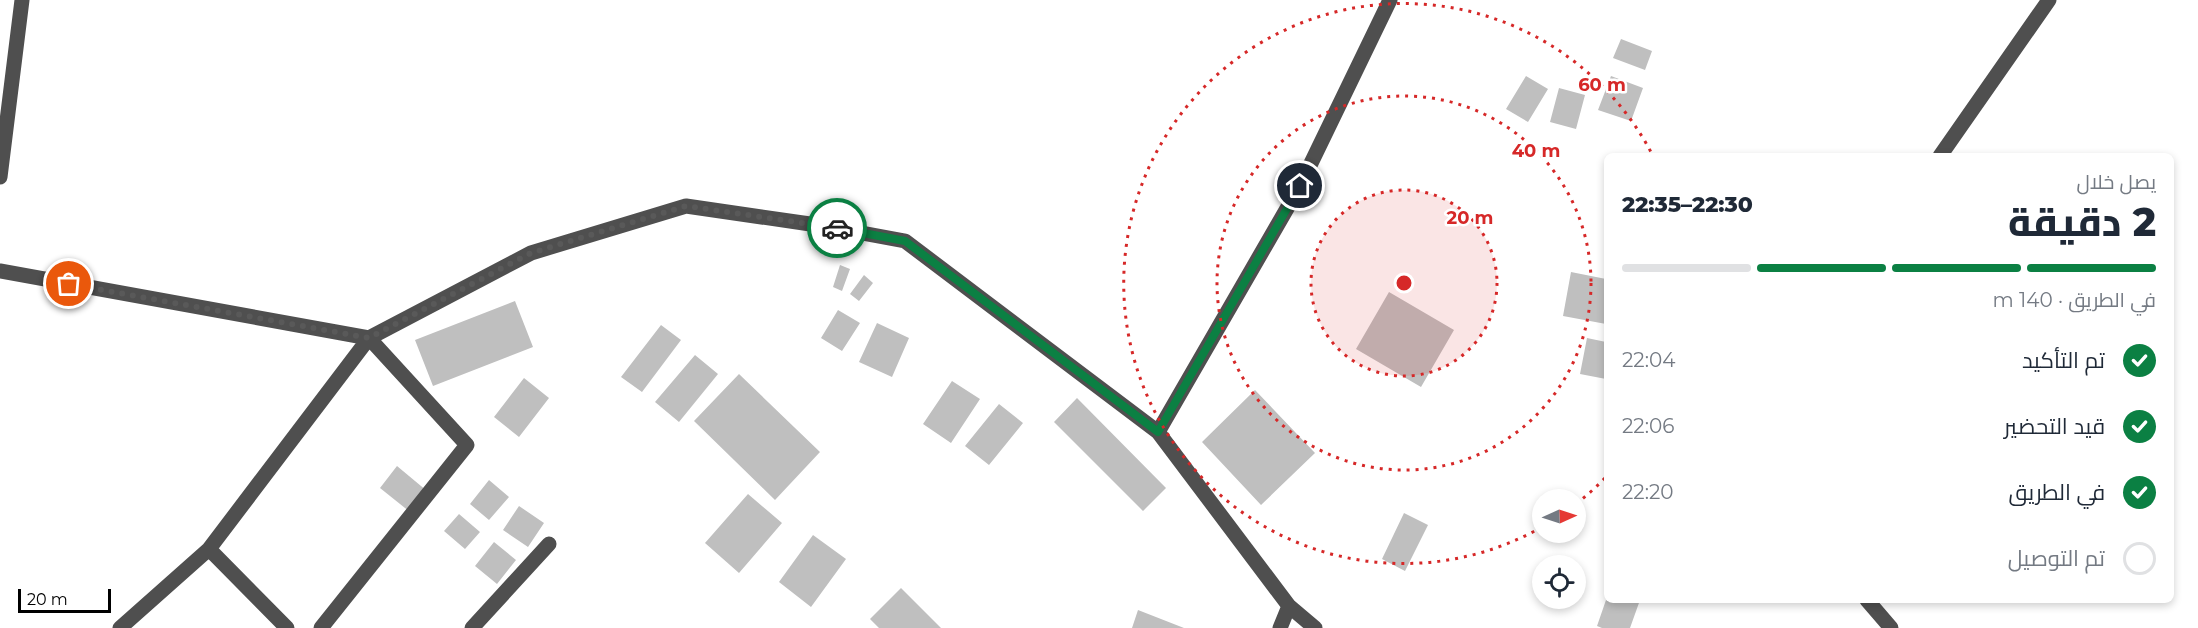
<!DOCTYPE html>
<html lang="ar">
<meta charset="utf-8">
<style>
:root{--surface:#fff;--page:#f6f6f7;--text:#1f2937;--muted:#747a83;--line:#e0e1e3;--accent:#0b8043}
body{margin:0;font-family:Montserrat,Cairo,sans-serif;background:var(--page);color:var(--text);direction:rtl;height:100vh;display:flex;flex-direction:column;font-size:22px;white-space:nowrap}
*{box-sizing:border-box;margin:0}
p{font-size:20px;color:var(--muted)}
.icon{flex:none;width:33px;height:33px;fill:none;stroke:currentColor;stroke-width:2;stroke-linecap:round;stroke-linejoin:round}
.map{position:relative;flex:1;overflow:hidden;direction:ltr}
.details{position:absolute;left:1604px;top:153px;width:570px;height:450px;display:flex;flex-direction:column;background:var(--surface);border-radius:9px;box-shadow:0 3px 9px #0003;direction:rtl}
.details>*{flex:none}
.needle{width:39px;rotate:87deg}
.controls{position:absolute;left:1532px;top:489px;display:grid;gap:12px}
.controls a{display:grid;place-items:center;width:54px;height:54px;border-radius:50%;background:var(--surface);box-shadow:0 3px 9px #0003;font-size:30px}
.scale{position:absolute;left:18px;bottom:15px;width:93px;box-sizing:border-box;padding-left:6px;border:3px solid #000;border-top:0;font-size:16px;line-height:21px;white-space:nowrap;color:#000;-webkit-text-stroke:4px #fff;paint-order:stroke}
.pin{position:absolute;display:grid;place-items:center;width:51px;height:51px;color:#fff;margin:-26px;border:3px solid #fff;border-radius:50%;box-shadow:0 2px 6px #0007}
.courier{position:absolute;display:grid;place-items:center;width:60px;height:60px;margin:-30px;border:4px solid #0b8043;border-radius:50%;background:#fff;color:#222;box-shadow:0 2px 8px #0007}
.headline em{font-style:normal;font-weight:800}
.headline div{display:flex;flex-direction:column-reverse}
.headline{display:flex;align-items:center;justify-content:space-between;height:102px;padding:0 18px}
h1{font-size:39px;font-weight:800;line-height:45px}
.bar{display:grid;grid-template-columns:repeat(4,1fr);gap:9px 6px;align-content:center;height:72px;padding:0 18px}
.bar i{height:8px;border-radius:4px;background:var(--line)}
.bar .on{background:var(--accent)}
.bar p{grid-column:span 4}
ol{padding:0 18px;list-style:none}
li{display:flex;align-items:center;gap:18px;height:66px}
li p{margin-inline-start:auto}
li .icon{padding:6px;border-radius:50%;background:var(--accent);color:#fff;stroke-width:4}
li:last-child{color:var(--muted)}
li i{width:33px;height:33px;border:3px solid var(--line);border-radius:50%}
.map>svg:first-child{display:block}
</style>
<div class="map">
<svg width="2198" height="628" viewBox="0 0 2198 628">
<rect width="100%" height="100%" fill="#fff"/>
<path fill="#bfbfbf" d="M1621 39 1652 51 1645 70 1613 58Z
M1526 76 1548 89 1528 122 1506 109Z
M1611 76 1643 88 1631 121 1598 110Z
M1559 88 1585 95 1576 129 1550 122Z
M840 265 850 269 842 291 833 287Z
M1571 272 1606 279V324L1563 316Z
M864 275 873 283 859 301 850 294Z
M1389 292 1454 330 1421 387 1356 349Z
M515 301 533 347 433 386 415 340Z
M838 310 860 323 842 351 821 338Z
M877 323 909 338 892 377 859 362Z
M661 325 681 340 642 392 621 377Z
M1587 338 1606 342V379L1580 374Z
M695 355 718 374 679 422 655 402Z
M739 374 820 452 775 500 694 421Z
M524 378 549 398 519 437 494 417Z
M952 381 980 399 951 443 923 424Z
M1255 390 1315 453 1261 505 1202 442Z
M1077 398 1166 488 1143 511 1054 422Z
M999 404 1023 423 989 465 965 446Z
M397 466 427 491 410 512 380 488Z
M489 480 509 497 489 520 470 504Z
M748 494 782 523 739 573 705 543Z
M519 506 544 523 528 547 503 530Z
M1404 513 1428 525 1405 571 1382 559Z
M459 514 480 532 465 549 444 531Z
M813 535 846 559 811 607 779 582Z
M494 542 516 560 497 584 475 566Z
M901 588 941 628H879L870 619Z
M1606 600H1640L1630 628H1602L1597 626Z
M1138 610 1184 628H1132Z"/>
<g fill="none" stroke-linecap="round" stroke-linejoin="round">
<path stroke="#4f4f4f" stroke-width="15" d="M1940 156 2049 0
M0 177 22 0
M0 271 369 338 531 253 686 206 824 226 905 241 1158 432 1289 606 1315 628
M1158 432 1300 186 1390 0
M209 549 369 338 467 445 321 628
M1867 600 1891 628
M120 628 209 549 287 628
M472 628 549 544
M1280 628 1289 606"/>
</g>
<g fill="none" stroke-linecap="round" stroke-linejoin="round">
<path stroke="#595959" stroke-width="6" stroke-dasharray="0 10.8" d="M69 284 369 338 531 253 686 206 837 228"/>
<path stroke="#0b8043" stroke-width="8" d="M837 228 905 241 1158 432 1300 186"/>
</g>
<circle cx="1404" cy="283" r="93" fill="#d62828" fill-opacity=".12"/>
<g fill="none" stroke="#d62828" stroke-width="3" stroke-dasharray="3 6">
<circle cx="1404" cy="283" r="93"/>
<circle cx="1404" cy="283" r="187"/>
<path d="M1605 478A280 280 0 0 1 1576 504M1542 527A280 280 0 1 1 1653 156"/>
</g>
<circle cx="1404" cy="283" r="9" fill="#d62828" stroke="#fff" stroke-width="3"/>
<g font-size="18" text-anchor="middle" font-weight="bold" fill="#d62828" stroke="#fff" stroke-width="5" stroke-linejoin="round" paint-order="stroke">
<text x="1602" y="91">60 m</text>
<text x="1536" y="157">40 m</text>
<text x="1470" y="224">20 m</text>
</g>
</svg>
<div class="controls">
<a><svg class="needle" viewBox="-14 -14 28 28"><path d="M0-13l5 13h-10z" fill="#e53935"/><path d="M0 13l5-13h-10z" fill="#747a83"/></svg></a>
<a><svg class="icon" aria-label="locate" viewBox="0 0 24 24"><circle cx="12" cy="12" r="6"/><path d="M12 2v4M12 18v4M2 12h4M18 12h4"/></svg></a>
</div>
<div class="scale">20 m</div>
<div class="pin" style="left:69px;top:284px;background:#ea580c"><svg class="icon" aria-label="bag" viewBox="0 0 24 24"><path d="M5 8h14l-1 12H6zM9 8a3 3 0 0 1 6 0"/></svg></div>
<div class="pin" style="left:1300px;top:186px;background:#1f2937"><svg class="icon" aria-label="home" viewBox="0 0 24 24"><path d="M3 11l9-7 9 7M6 9v11h12V9"/></svg></div>
<div class="courier" style="left:837px;top:228px"><svg class="icon" aria-label="car" viewBox="0 0 24 24"><path d="M5 17H2v-5l4-1 3-4h7l3 4 3 1v5h-3M9 17h6M6 11h13"/><circle cx="7" cy="17" r="2"/><circle cx="17" cy="17" r="2"/></svg></div>
<section class="details">
<div class="headline"><div><h1>2 دقيقة</h1><p>يصل خلال</p></div><em>22:30–22:35</em></div>
<div class="bar"><i class="on"></i><i class="on"></i><i class="on"></i><i></i><p>في الطريق · 140 m</p></div>
<ol>
<li><svg class="icon" aria-label="check" viewBox="0 0 24 24"><path d="M5 12l5 5 9-10"/></svg>تم التأكيد<p>22:04</p></li>
<li><svg class="icon" aria-label="check" viewBox="0 0 24 24"><path d="M5 12l5 5 9-10"/></svg>قيد التحضير<p>22:06</p></li>
<li><svg class="icon" aria-label="check" viewBox="0 0 24 24"><path d="M5 12l5 5 9-10"/></svg>في الطريق<p>22:20</p></li>
<li><i></i>تم التوصيل</li>
</ol>
</section>
</div>
